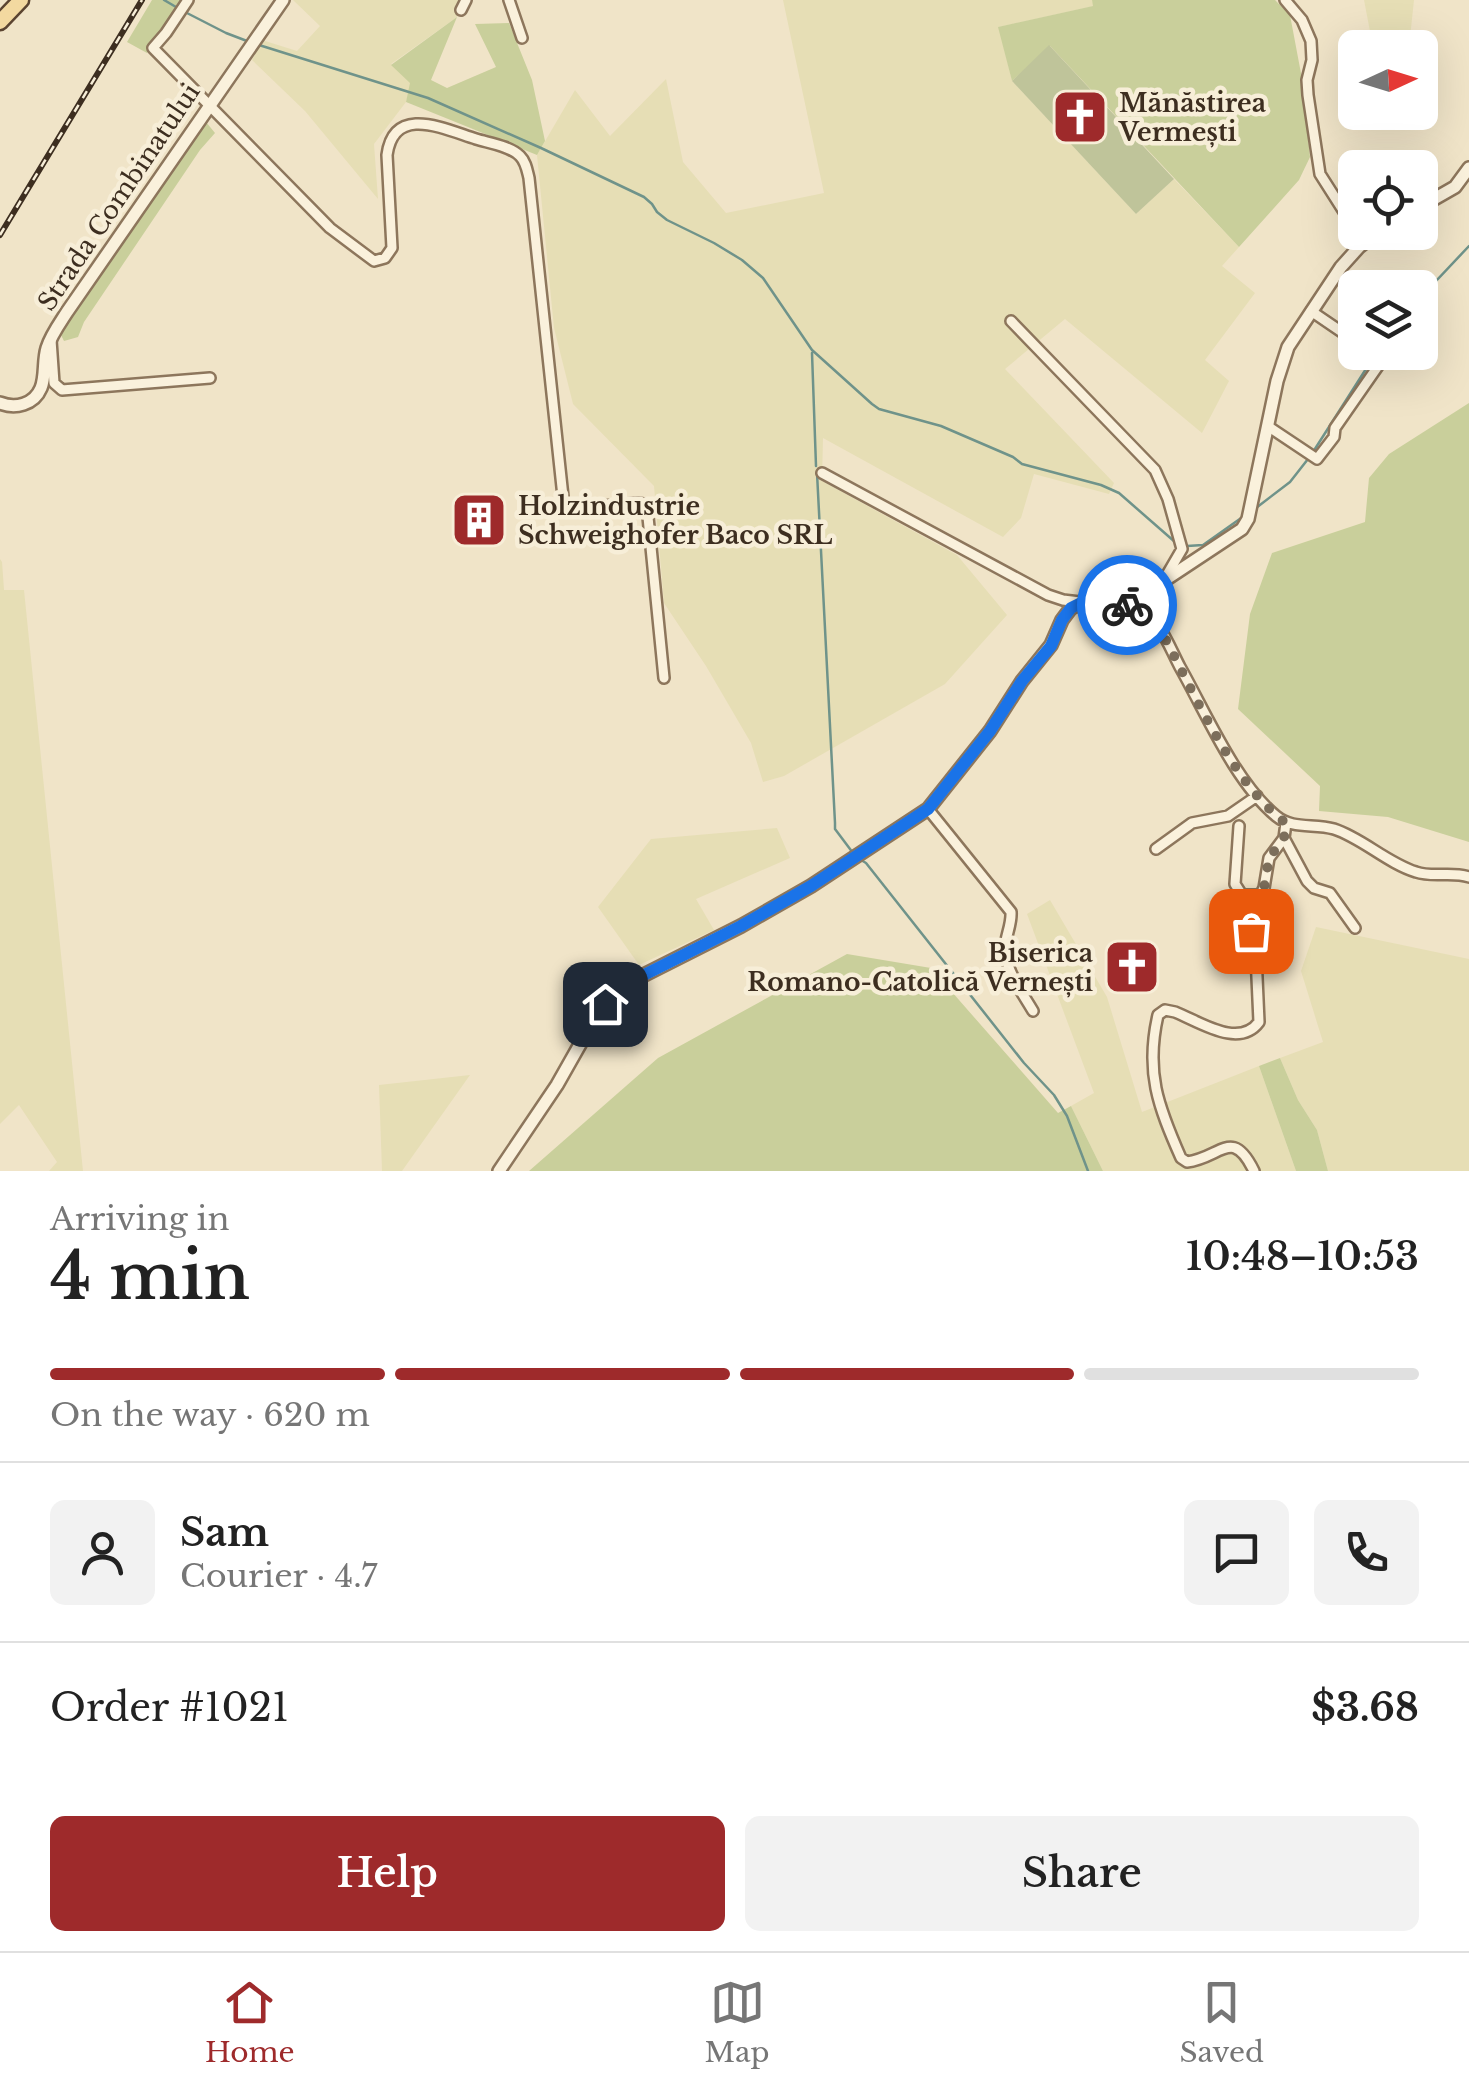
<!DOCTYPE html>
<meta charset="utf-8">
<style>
:root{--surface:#fff;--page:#f2f2f2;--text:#222;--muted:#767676;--line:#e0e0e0;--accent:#9e2a2b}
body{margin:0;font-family:"Libre Baskerville",serif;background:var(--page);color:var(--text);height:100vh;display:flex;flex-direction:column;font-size:38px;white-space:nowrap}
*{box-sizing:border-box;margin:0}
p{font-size:32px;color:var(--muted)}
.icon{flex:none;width:55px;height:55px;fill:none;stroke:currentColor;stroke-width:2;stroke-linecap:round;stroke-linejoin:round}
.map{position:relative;height:1171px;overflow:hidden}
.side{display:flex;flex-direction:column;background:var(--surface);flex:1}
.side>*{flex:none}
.needle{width:65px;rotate:86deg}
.buttons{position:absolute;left:1338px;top:30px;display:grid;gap:20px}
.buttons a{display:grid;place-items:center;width:100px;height:100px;border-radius:15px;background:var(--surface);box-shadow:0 10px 40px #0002;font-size:50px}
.pin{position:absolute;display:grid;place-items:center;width:85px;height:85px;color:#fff;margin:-42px;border-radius:20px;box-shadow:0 5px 15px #0006}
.courier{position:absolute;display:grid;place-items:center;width:100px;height:100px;margin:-50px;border:8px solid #1a73e8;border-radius:50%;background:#fff;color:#222;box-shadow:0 2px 12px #0007}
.overview em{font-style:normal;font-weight:600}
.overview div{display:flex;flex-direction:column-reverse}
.overview{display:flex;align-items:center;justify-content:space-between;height:170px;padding:0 50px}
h1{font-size:65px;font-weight:600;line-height:75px}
.bar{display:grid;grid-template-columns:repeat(4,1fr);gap:15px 10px;align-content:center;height:120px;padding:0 50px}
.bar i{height:12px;border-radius:8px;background:var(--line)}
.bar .selected{background:var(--accent)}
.bar p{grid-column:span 4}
.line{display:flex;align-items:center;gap:25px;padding:0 50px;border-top:2px solid var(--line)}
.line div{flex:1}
.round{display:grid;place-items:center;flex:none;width:105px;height:105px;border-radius:15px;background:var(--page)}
.cta{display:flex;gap:20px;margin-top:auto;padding:20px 50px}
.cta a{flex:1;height:115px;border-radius:15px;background:var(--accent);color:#fff;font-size:40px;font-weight:600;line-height:115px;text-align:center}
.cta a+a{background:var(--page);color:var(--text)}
.dock{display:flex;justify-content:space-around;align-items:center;height:140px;border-top:2px solid var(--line);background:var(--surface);font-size:28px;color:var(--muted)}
.dock a{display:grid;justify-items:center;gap:5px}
.dock .selected{color:var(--accent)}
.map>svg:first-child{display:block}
</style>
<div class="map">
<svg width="1469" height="1171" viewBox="0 0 1469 1171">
<rect width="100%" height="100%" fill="#f0e4c8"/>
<path fill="#e6deb5" d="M293 0H463L457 17 391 64 411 83 406 102 374 144 378 199 305 111 252 60 262 40 297 51 320 26Z
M783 0H1092L1094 6 999 27 1012 81 1136 214 1174 179 1239 247 1222 266 1255 293 1205 360 1229 381 1202 433 1065 319 1005 369 1114 483 1109 494 1034 474 1021 518 1003 537 823 438 822 481 957 555 1007 615 945 684 784 776 763 782 751 743 706 666 664 603 654 486 573 404 554 328 537 155 575 90 610 136 666 79 683 162 726 213 824 193Z
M1364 0H1414L1409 47H1373Z
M0 559 2 562 4 590H24L83 1171H49L57 1162 19 1105 0 1124Z
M777 828 790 858 696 899 714 930 639 965 598 907 651 839Z
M1050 900 1107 997 1142 1112 1259 1066 1296 1171H1103L1071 1106 1094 1093 1027 914Z
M1316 927 1469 959V1171H1328L1317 1130 1298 1100 1280 1058 1323 1042 1301 971Z
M470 1075 402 1171H382L379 1085Z"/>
<path fill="#c9cf9b" d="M152 0H181L147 53 127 42Z
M1092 0H1275L1290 15 1303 84 1310 157 1299 180 1239 247 1050 46 1012 81 998 27 1093 6Z
M457 17 431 80 447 88 496 67 475 24 509 23 532 80 545 141 537 155 406 102 410 83 391 65Z
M194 116 206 122 215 133 200 150 84 322 78 337 64 341 59 331 53 325Z
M1469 403V842L1388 817 1319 811 1320 786 1238 709 1250 614 1272 553 1365 522 1369 478 1389 454Z
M847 954 931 968 1058 1113 1071 1106 1103 1171H529L658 1058Z
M1280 1058 1298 1100 1317 1130 1328 1171H1296L1259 1066Z"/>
<path fill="#bfc49a" d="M1049 45 1174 179 1136 214 1012 81Z"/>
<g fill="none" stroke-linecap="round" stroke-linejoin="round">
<path stroke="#6f938a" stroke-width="2.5" d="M164 0 176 7
M185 12 226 33 247 41
M259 45 428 98 541 148 644 197 652 204 657 212 667 220 714 243 742 260 763 278 812 350 872 404 879 409 941 426 1013 457 1022 464 1101 485 1119 493 1175 542
M1420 298 1469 246
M812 353 816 466
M1313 452 1373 358
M817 473 835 823V829L853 853
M1256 508 1290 482 1308 459
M1187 546 1203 545 1244 516
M861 860 866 863 1024 1063 1054 1095 1067 1116 1088 1171"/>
<g stroke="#8d765c" stroke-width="14">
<path id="minor" d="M188 0 166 33 153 48 330 228 374 261 385 258 392 248 387 155C394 104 444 129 476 139 489 143 510 146 520 156 526 162 527 170 529 178L564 506 566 509 639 503 644 504 647 507 664 678
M509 0 522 38
M1285 0 1302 20 1311 41 1312 60 1307 80 1308 95 1320 174 1355 229
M461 10 466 0
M1311 311 1355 341
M1011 321 1155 470 1168 499 1182 549 1164 580
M51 340 54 383 62 390 210 378
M1269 427 1317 459 1334 437 1335 428 1383 359 1373 352
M822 473 1048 595 1063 600 1080 602
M1119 601C1132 608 1148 615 1158 626 1167 638 1173 654 1180 667 1206 713 1235 782 1276 816 1293 830 1314 823 1334 829 1362 838 1387 863 1416 872 1433 878 1452 871 1469 877
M928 809 1011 912C1012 926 1004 938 1005 952 1007 972 1023 994 1033 1011
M1239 826 1235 884 1242 895H1261
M1284 838 1307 881 1314 888 1330 893 1355 928
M1156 849 1192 823 1228 816 1257 796
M1254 1171C1232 1126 1221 1158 1187 1162L1181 1158C1158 1106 1145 1072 1158 1015L1165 1010 1175 1012C1200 1022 1239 1049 1259 1022L1256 955 1252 943 1251 931 1258 900 1264 888 1269 858 1284 838 1286 823"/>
</g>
<g stroke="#8d765c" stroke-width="16">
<path id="tertiary" d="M1420 207 1455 187 1469 168
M0 403C15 409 34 405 41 388 46 376 43 361 47 348 51 335 60 323 67 312L283 0
M499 1171 557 1085 596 1016 618 992 638 978 741 926 811 886 928 809 990 731 1022 681 1051 645 1062 620 1071 608 1083 602 1119 601 1133 597 1162 582 1242 529 1248 519 1277 381 1288 347 1341 267 1359 247 1378 232"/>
</g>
<g stroke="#5b4430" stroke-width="19">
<path id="primary" d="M0 22 21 0"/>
</g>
<use href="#minor" stroke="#faf1dc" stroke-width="9"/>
<use href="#tertiary" stroke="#faf1dc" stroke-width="11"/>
<use href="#primary" stroke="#f3d9a0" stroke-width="14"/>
<g stroke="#3d2e20" stroke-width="6">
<path id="rail" d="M0 235 142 0"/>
</g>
<use href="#rail" stroke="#f7eed8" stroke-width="2.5" stroke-dasharray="8" stroke-linecap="butt"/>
</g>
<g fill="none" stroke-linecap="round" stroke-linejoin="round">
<path stroke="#7c6e5b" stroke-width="10" stroke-dasharray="0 18" d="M1127 605 1154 622 1160 629C1192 688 1232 784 1286 823L1284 838 1269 858 1264 888 1258 900 1251 931"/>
<path stroke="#1a73e8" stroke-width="12" d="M605 1004 638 978 741 926 811 886 928 809 990 731 1022 681 1051 646 1062 620 1071 608 1083 602 1105 601H1119L1127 605"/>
</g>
<defs>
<g id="church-square" transform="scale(2.875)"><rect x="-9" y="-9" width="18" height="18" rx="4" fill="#9e2a2b" stroke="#f7eed8"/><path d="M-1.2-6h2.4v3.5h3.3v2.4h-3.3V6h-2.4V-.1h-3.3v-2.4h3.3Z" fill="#fff"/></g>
<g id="building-square" transform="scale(2.875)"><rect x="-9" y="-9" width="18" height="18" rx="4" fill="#9e2a2b" stroke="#f7eed8"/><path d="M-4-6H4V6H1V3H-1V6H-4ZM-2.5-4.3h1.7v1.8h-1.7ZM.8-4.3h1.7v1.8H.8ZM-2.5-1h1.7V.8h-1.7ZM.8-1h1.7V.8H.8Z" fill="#fff"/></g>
</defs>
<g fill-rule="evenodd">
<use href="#church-square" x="1080" y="117"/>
<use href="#building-square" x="479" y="520"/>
<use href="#church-square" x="1132" y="967"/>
</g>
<g text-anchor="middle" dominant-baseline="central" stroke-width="9" stroke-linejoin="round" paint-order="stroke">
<g font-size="25" font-weight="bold" fill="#3d2e20" stroke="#f7eed8" text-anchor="start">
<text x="1119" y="103">Mănăstirea<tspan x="1119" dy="29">Vermești</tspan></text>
<text x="518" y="506">Holzindustrie<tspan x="518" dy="29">Schweighofer Baco SRL</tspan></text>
<text x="1093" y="953" text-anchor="end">Biserica<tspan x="1093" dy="29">Romano-Catolică Vernești</tspan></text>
</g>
<g font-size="25" fill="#3d2e20" stroke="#f7eed8">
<text transform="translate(119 197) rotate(-56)">Strada Combinatului</text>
</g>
</g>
</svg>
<div class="buttons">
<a><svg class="needle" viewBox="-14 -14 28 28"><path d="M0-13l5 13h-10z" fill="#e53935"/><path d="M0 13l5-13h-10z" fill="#767676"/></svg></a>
<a><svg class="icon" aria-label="locate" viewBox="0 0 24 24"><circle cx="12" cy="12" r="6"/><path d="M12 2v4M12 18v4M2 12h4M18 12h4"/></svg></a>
<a><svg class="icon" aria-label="layers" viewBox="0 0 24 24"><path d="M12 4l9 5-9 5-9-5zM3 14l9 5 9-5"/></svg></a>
</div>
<div class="pin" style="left:1251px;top:931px;background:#ea580c"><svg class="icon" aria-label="bag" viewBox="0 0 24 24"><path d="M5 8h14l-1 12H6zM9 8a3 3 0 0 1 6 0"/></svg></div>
<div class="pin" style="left:605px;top:1004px;background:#1f2937"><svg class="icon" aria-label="home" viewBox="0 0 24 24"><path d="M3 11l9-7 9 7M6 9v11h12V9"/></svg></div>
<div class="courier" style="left:1127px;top:605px"><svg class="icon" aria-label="bike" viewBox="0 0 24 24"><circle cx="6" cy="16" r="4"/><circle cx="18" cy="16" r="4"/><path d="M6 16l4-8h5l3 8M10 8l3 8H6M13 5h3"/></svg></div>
</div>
<section class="side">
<div class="overview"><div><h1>4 min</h1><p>Arriving in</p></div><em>10:48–10:53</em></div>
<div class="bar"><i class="selected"></i><i class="selected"></i><i class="selected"></i><i></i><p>On the way · 620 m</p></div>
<div class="line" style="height:180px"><a class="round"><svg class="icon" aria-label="person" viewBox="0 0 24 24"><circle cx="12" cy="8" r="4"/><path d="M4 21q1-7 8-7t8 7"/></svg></a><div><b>Sam</b><p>Courier · 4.7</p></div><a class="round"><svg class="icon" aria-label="chat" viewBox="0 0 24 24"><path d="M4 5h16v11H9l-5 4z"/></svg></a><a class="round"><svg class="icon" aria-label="phone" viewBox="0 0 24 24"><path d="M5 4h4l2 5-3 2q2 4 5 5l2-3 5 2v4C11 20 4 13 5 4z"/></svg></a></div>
<div class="line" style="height:130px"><div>Order #1021</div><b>$3.68</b></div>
<div class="cta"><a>Help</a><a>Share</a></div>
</section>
<nav class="dock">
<a class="selected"><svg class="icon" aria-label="home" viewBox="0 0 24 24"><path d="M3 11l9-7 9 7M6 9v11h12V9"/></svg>Home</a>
<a><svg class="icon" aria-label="map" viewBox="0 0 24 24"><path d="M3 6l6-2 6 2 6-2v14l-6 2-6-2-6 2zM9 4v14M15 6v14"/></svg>Map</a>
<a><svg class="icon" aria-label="saved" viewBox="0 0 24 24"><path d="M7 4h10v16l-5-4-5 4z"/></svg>Saved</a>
</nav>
